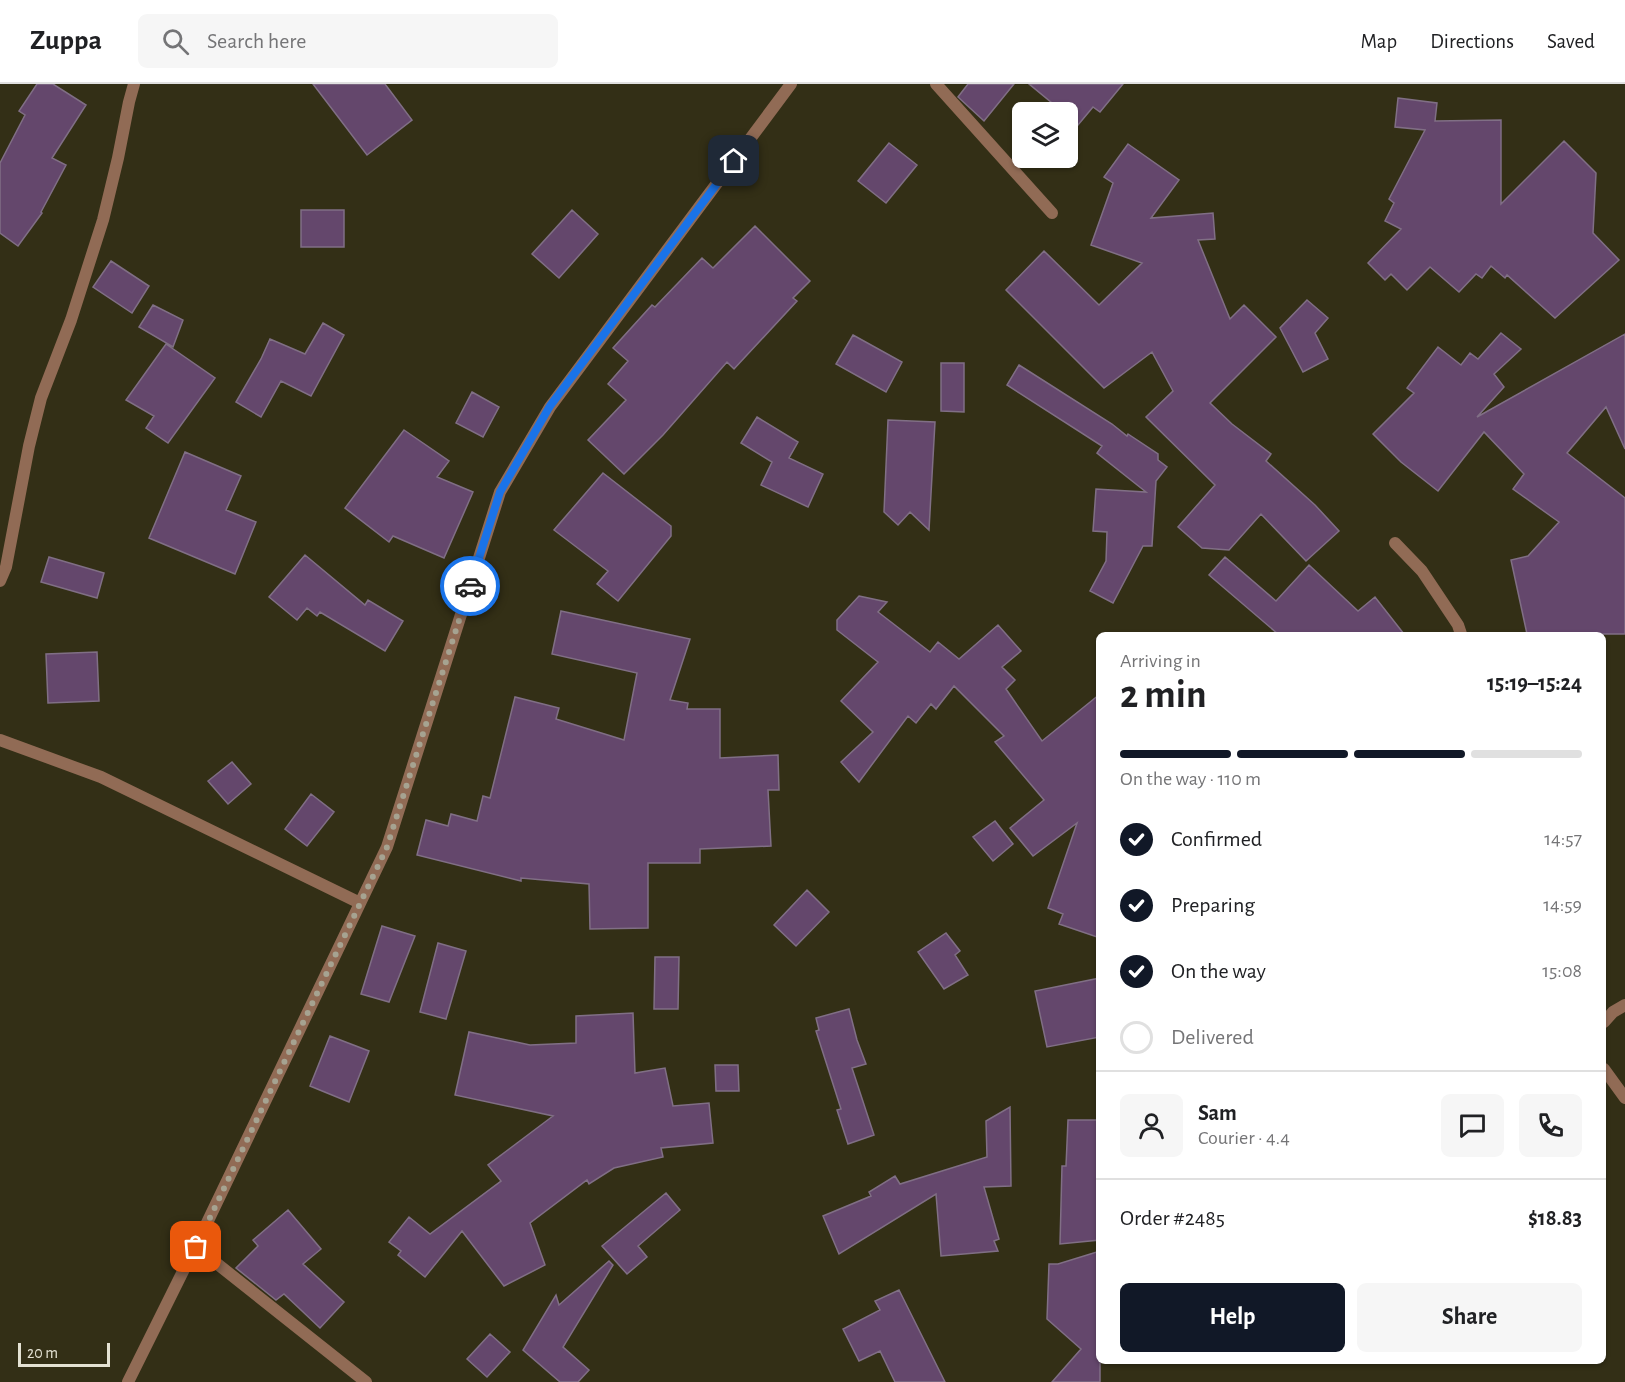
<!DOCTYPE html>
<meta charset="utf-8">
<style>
:root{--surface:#fff;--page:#f6f6f6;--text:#202124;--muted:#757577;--line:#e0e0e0;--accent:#111827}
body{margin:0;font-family:"Alegreya Sans",sans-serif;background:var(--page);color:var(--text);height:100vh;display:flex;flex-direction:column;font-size:22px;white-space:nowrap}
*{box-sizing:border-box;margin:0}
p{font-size:20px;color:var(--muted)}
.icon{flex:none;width:33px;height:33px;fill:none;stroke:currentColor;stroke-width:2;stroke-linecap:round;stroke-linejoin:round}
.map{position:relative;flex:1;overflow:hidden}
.panel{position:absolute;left:1096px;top:548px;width:510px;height:732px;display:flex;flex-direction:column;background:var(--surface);border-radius:9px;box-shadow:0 2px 4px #0004}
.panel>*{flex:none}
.fabs{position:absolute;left:1012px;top:18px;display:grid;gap:12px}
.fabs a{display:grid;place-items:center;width:66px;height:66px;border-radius:9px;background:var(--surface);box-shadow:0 2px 4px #0004;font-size:30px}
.scale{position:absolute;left:18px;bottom:15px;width:92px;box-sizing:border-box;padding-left:6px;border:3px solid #e4e2d3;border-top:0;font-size:16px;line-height:21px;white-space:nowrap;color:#e4e2d3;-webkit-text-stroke:4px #332f16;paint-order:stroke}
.pin{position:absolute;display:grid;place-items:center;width:51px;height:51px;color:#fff;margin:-26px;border-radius:12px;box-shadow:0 3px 9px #0006}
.courier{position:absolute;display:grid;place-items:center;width:60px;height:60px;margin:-30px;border:4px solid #1a73e8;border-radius:50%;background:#fff;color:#222;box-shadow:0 2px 8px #0007}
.summary em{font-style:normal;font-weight:700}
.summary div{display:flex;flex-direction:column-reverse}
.summary{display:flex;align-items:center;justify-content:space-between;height:102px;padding:0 24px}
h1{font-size:39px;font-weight:700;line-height:45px}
.bar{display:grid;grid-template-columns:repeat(4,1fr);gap:9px 6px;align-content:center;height:72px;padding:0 24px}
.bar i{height:8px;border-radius:4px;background:var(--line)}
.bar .on{background:var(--accent)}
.bar p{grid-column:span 4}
.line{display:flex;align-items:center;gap:15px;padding:0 24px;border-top:2px solid var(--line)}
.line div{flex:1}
.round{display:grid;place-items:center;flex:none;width:63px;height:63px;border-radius:9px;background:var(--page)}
ol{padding:0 24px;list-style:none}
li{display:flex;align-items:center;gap:18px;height:66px}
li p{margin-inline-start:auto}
li .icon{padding:6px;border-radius:50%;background:var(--accent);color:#fff;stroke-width:4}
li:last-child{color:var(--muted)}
li i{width:33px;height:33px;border:3px solid var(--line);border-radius:50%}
.primary-button{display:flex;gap:12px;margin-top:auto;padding:12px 24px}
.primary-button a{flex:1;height:69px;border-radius:9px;background:var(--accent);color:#fff;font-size:24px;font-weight:700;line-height:69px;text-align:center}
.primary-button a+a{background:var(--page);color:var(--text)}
header{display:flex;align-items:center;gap:36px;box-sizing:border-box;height:84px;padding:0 30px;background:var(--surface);border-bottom:2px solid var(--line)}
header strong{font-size:28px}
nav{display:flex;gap:33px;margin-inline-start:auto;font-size:21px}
.search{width:420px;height:54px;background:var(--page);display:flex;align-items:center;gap:15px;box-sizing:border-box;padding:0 21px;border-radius:9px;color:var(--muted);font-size:22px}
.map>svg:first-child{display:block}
</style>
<header>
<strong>Zuppa</strong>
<div class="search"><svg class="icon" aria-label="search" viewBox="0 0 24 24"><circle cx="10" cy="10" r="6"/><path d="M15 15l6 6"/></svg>Search here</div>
<nav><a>Map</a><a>Directions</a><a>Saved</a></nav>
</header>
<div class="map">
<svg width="1625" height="1298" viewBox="0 0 1625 1298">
<rect width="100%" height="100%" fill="#332f16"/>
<path fill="#64476c" stroke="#806f85" stroke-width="1.5" d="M37 0H53L86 21 52 74 66 81 41 128 42 129 18 162 0 149V79L25 31 19 27Z
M313 0H385L412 36 367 71Z
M968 0H1014L984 37 958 13Z
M1029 0H1123L1100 28 1093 23 1078 41 1068 33V28H1063Z
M1398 14 1437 19 1435 37 1501 36V120L1564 57 1596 89 1593 149 1619 176 1555 234 1507 191 1505 194 1491 182 1482 194 1476 190 1459 208 1430 183 1407 206 1391 190 1385 196 1368 179 1401 145 1385 137 1394 119 1389 115 1425 46 1395 43Z
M889 59 917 81 886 119 858 97Z
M1128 60 1179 96 1151 134 1213 129 1215 155 1198 156 1230 235 1244 221 1276 253 1210 319 1232 340 1271 370 1266 377 1315 421 1339 447 1306 477 1261 430 1229 466 1202 464 1178 443 1215 401 1146 333 1173 307 1152 268 1104 304 1006 206 1044 167 1099 221 1142 179 1091 161 1113 99 1104 93Z
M301 126H344V163H301Z
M572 126 598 150 559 194 532 170Z
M755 142 810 197 793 214 797 217 734 285 727 278 663 351 624 390 588 356 626 316 608 300 628 277 613 264 652 221 655 223 702 174 713 184Z
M111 177 149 202 132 229 93 203Z
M1307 216 1328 234 1315 249 1328 275 1303 288 1280 244Z
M153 221 183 236 173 263 139 243Z
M323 239 344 251 311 312 281 297 261 333 236 318 261 275 270 255 305 270Z
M1501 249 1521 265 1494 290 1504 303 1477 333 1625 250V365L1606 323 1567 369 1625 414V550H1527L1511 476 1528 472 1559 438 1513 405 1524 390 1484 348 1438 407 1401 378 1373 350 1414 309 1407 304 1438 263 1461 281 1470 269 1478 275Z
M853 251 902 278 886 308 836 280Z
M166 260 215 294 168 359 146 344 154 332 126 316Z
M941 279H964V328L941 327Z
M1019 281 1112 340 1127 352 1128 350 1158 370V376L1167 383 1156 397 1152 462H1143L1113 519 1090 507 1106 477 1107 448 1093 447 1096 405 1146 408 1097 369 1102 362 1007 301Z
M472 308 499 323 483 353 456 339Z
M757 333 798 358 789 374 823 390 808 423 761 401 772 378 741 359Z
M888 336 935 338 929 446 910 428 898 441 884 428Z
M404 346 449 377 437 393 473 408 444 474 393 452 389 458 345 424Z
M185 368 241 392 226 426 256 438 235 490 149 454Z
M603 389 671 442V452L618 517 597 500 608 487 554 446Z
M305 471 365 521 368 516 403 537 385 567 320 528 317 532 307 524 297 536 269 513Z
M49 473 104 489 97 514 41 498Z
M1225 473 1276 517 1309 481 1358 527 1375 513 1404 550H1278L1209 491Z
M859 512 887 518 878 528 930 568 938 558 959 575 998 541 1021 567 1002 583 1015 596 1006 605 1042 657 1100 610V854L1059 840 1063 830 1048 824 1077 739 1033 772 1010 744 1044 716 995 658 1004 652 954 602 936 625 931 620 916 639 908 632 859 698 841 678 873 648 841 617 878 578 837 546V536Z
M561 527 690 555 670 616 688 619 687 625H720V674L778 671 779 706H768L771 762 700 765V779H648V844L590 845 589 800 521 794V797L417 771 426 736 448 742 451 730 477 737 483 712 490 714 515 613 559 624 556 635 624 656 637 589 552 570Z
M97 568 99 617 48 619 46 570Z
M232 678 251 700 228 720 208 697Z
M311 710 334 728 307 762 285 745Z
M995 737 1013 760 993 777 973 753Z
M807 806 829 828 796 862 774 841Z
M382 842 415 852 389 918 361 910Z
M946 849 960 867 955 871 968 891 944 905 918 868Z
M438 859 466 867 446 935 420 928Z
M655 873H679L678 925H654Z
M1100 894V953L1047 963 1035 907Z
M849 925 857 956 866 980 852 984 874 1051 848 1060 837 1026 841 1025 816 947 819 946 816 934Z
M633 929 635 989 665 984 673 1022 709 1019 713 1059 661 1064 663 1073 614 1084 589 1100 587 1096 530 1139 545 1181 504 1202 462 1147 425 1193 398 1171 401 1167 389 1158 409 1133 430 1150 501 1097 488 1081 553 1032 455 1011 469 948 530 961 576 959V932Z
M330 952 369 967 349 1018 310 1002Z
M715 981H738L739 1007H716Z
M1010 1023 1011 1102 984 1103 999 1155 994 1157 998 1167 941 1172 936 1110 839 1170 823 1132 871 1112 869 1108 895 1092 900 1100 987 1073 986 1037Z
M1068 1036H1100V1156L1060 1160 1062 1082H1066Z
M666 1109 680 1126 638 1162 647 1173 627 1190 602 1162Z
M288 1126 321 1165 303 1180 344 1218 320 1244 284 1210 276 1216 236 1184 258 1162 253 1156Z
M1100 1167V1298H1052L1081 1265 1047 1235 1049 1180H1058Z
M609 1177 613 1181 563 1263 589 1286 578 1298H560L523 1266 556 1211 559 1221Z
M899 1206 945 1298H895L880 1267 859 1277 843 1245 880 1226 875 1217Z
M490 1250 510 1268 487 1293 467 1275Z"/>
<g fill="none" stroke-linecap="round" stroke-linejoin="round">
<path stroke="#916b55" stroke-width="12" d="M936 0 1052 129
M1395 459 1422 487 1458 541 1461 550
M0 497 6 483 29 362 41 314 71 236 103 136 118 74 129 18 134 0
M0 656 101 693 360 819
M1604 938 1613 928 1625 921
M1604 985 1625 1014
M196 1163 366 1298
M128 1298 205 1143 387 763 500 408 550 323 791 0"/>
</g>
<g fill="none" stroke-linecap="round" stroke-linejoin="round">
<path stroke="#a6a391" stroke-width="6" stroke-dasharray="0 10.8" d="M196 1163 387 763 470 502"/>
<path stroke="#1a73e8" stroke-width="8" d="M470 502 500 408 550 322 734 77"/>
</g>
</svg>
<div class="fabs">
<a><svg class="icon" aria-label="layers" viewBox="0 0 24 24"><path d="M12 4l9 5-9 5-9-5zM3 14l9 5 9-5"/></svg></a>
</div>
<div class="scale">20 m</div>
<div class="pin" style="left:196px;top:1163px;background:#ea580c"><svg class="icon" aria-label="bag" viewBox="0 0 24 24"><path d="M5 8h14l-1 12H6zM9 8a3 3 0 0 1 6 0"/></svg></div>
<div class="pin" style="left:734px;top:77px;background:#1f2937"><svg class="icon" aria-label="home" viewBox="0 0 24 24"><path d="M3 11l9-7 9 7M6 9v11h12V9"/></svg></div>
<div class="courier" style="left:470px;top:502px"><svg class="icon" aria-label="car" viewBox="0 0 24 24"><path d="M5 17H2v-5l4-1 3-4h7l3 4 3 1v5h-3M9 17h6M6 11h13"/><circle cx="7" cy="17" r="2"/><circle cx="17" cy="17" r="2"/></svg></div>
<section class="panel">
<div class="summary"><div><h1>2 min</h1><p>Arriving in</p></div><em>15:19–15:24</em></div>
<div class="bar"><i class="on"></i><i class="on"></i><i class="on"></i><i></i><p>On the way · 110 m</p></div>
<ol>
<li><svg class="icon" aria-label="check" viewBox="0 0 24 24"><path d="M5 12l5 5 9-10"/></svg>Confirmed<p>14:57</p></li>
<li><svg class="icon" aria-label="check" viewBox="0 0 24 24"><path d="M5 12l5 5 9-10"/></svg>Preparing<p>14:59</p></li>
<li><svg class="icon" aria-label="check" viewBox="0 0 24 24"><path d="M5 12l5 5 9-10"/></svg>On the way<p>15:08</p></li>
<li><i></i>Delivered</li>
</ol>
<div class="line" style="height:108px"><a class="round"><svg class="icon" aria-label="person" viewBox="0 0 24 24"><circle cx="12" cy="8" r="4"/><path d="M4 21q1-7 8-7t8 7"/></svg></a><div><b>Sam</b><p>Courier · 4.4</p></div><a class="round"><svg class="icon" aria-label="chat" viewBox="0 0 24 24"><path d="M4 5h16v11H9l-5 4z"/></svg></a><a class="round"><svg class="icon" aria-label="phone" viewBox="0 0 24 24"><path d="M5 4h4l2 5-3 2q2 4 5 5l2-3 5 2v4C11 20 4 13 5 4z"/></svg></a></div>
<div class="line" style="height:78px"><div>Order #2485</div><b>$18.83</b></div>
<div class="primary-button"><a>Help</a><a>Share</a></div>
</section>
</div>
